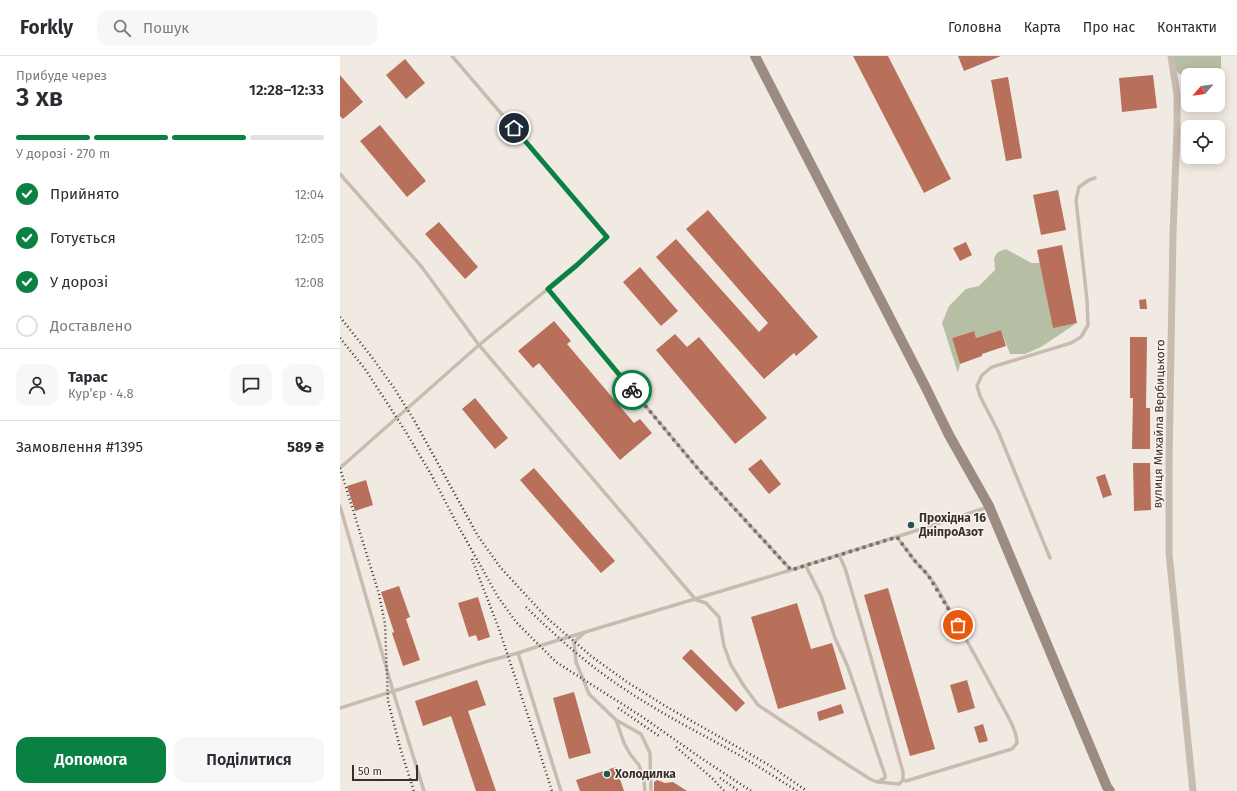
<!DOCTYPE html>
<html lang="uk">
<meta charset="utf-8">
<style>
:root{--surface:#fff;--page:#f7f7f7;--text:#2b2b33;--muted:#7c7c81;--line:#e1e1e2;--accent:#0b8043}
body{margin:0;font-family:"Fira Sans",sans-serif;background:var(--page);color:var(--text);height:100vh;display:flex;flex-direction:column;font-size:15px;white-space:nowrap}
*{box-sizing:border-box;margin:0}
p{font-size:13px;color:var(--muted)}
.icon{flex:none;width:22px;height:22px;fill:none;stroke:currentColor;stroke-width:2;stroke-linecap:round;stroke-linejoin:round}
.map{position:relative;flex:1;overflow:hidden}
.drawer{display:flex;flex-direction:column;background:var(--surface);width:340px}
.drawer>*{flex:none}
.needle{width:26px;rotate:242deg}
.tools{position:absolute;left:841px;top:12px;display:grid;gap:8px}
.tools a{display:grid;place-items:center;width:44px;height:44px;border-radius:8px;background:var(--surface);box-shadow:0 2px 10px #0003;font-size:20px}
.scale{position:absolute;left:12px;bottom:10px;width:66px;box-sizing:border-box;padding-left:4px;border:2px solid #38302c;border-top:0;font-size:11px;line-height:14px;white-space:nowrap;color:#38302c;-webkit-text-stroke:3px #f9f4ef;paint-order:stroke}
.pin{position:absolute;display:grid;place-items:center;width:34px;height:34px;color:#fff;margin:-17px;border:2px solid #fff;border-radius:50%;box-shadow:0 1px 4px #0007}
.courier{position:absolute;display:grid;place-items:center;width:40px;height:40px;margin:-20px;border:3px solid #0b8043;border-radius:50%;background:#fff;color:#222;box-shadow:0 1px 5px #0007}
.head em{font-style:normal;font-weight:600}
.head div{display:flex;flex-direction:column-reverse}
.head{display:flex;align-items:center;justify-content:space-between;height:68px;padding:0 16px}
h1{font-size:26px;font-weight:600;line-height:30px}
.bar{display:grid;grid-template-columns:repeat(4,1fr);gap:6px 4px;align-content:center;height:48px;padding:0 16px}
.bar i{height:5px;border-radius:3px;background:var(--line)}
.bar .selected{background:var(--accent)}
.bar p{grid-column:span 4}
.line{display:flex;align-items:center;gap:10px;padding:0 16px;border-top:1px solid var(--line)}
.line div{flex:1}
.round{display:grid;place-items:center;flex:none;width:42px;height:42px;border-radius:12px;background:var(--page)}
ol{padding:0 16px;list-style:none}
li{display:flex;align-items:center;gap:12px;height:44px}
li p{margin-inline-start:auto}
li .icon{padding:4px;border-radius:50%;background:var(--accent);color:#fff;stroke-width:4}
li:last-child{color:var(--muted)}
li i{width:22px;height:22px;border:2px solid var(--line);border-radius:50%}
.cta{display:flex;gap:8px;margin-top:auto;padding:8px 16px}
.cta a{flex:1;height:46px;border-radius:12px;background:var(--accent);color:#fff;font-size:16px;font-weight:600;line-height:46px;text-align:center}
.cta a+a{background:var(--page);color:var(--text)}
header{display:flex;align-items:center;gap:24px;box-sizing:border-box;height:56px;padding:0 20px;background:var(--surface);border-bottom:1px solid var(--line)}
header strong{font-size:19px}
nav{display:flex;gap:22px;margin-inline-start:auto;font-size:14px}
.search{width:280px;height:36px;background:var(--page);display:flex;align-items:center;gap:10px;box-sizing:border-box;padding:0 14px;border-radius:12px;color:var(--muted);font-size:15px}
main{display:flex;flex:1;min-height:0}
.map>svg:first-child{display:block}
</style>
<header>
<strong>Forkly</strong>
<div class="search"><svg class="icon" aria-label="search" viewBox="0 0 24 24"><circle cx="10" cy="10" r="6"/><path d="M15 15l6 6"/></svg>Пошук</div>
<nav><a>Головна</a><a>Карта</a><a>Про нас</a><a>Контакти</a></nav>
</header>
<main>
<section class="drawer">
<div class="head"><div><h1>3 хв</h1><p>Прибуде через</p></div><em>12:28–12:33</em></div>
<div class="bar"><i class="selected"></i><i class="selected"></i><i class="selected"></i><i></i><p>У дорозі · 270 m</p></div>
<ol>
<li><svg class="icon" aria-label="check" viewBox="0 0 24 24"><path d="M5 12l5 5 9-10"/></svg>Прийнято<p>12:04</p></li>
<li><svg class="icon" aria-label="check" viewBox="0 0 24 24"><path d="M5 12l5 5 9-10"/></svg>Готується<p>12:05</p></li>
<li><svg class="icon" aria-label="check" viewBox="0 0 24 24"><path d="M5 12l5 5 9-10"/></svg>У дорозі<p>12:08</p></li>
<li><i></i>Доставлено</li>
</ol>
<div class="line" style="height:72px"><a class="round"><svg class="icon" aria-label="person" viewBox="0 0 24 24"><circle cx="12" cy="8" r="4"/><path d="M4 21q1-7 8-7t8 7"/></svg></a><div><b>Тарас</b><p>Кур’єр · 4.8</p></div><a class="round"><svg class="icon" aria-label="chat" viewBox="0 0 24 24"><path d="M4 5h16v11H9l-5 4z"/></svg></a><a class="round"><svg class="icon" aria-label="phone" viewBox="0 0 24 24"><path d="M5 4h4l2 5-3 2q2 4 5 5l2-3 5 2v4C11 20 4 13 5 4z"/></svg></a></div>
<div class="line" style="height:52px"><div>Замовлення #1395</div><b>589 ₴</b></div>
<div class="cta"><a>Допомога</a><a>Поділитися</a></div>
</section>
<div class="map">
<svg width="897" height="735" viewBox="0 0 897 735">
<rect width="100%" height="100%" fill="#f1eae3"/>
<path fill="#b6bfa4" d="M834 0H881V15L862 19H848V22L846 23 836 15Z
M666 193 691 207H700L713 271 737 267 701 291 685 298H670L661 274 636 282 633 275 612 282 620 308 618 317 602 267 609 250 626 233 639 230 655 214 654 202 658 196Z"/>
<path fill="#b8705a" d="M513 0H548L611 123 584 137Z
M618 0H661L624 15Z
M65 3 85 27 66 43 46 19Z
M0 19 23 46 3 63 0 60Z
M813 19 817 52 782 56 779 22Z
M668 21 682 102 666 105 651 24Z
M40 69 86 125 67 141 20 85Z
M718 134 726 174 701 179 693 139Z
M368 154 478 281 456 300 454 297 424 323 316 201 336 183 419 276 428 267 346 173Z
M99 166 138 211 125 223 85 178Z
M626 186 632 199 620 205 613 192Z
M722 189 737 267 713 272 697 194Z
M300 211 338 255 321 270 283 226Z
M806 243 807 253H800L799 244Z
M214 265 231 285 227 288 294 367 300 363 312 377 280 404 199 307 193 312 178 295Z
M661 274 666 290 642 298V300L620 308 612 282 634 275 636 282Z
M335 278 347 291 359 281 427 362 395 388 316 294Z
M790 281H807L806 352H810V393H792L793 342H790Z
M135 342 168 382 155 393 122 353Z
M421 403 441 428 429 438 408 413Z
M793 407H810L811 454 794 455Z
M194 412 275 505 261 517 180 424Z
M765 418 772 439 763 442 756 421Z
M26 424 33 449 15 455 7 430Z
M59 530 70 561 66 563 80 604 63 610 52 577 54 576 41 536Z
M548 532 595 693 570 700 524 539Z
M138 541 150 581 138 585 136 579 129 581 118 547Z
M457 547 471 593 492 587 506 633 438 653 411 561Z
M351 593 405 647 396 656 342 602Z
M137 624 146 649 128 655 156 735H136L111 660 83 670 75 645Z
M627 624 635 652 618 657 610 629Z
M234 636 251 697 229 703 213 642Z
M501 648 504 657 479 665 477 656Z
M643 668 648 685 639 687 634 671Z
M276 711 284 735H240L236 724Z
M317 724 325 727 333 726 347 735H314V726Z"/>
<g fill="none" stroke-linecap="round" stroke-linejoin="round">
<path stroke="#c8bbaf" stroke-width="3.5" d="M0 118 81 210 139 289 356 544 366 547 379 561 384 590 391 609 404 630 418 649 508 709 530 723 537 726 545 722V719L508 611 495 582 481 540 466 510
M208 233 360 415 451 514
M0 412 139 289 237 209 267 181 112 0
M0 450 53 635 84 735
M557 481 574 504 588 519 596 530C617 567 638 604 658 642 664 654 677 673 677 687L672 693 665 695 566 725 563 724
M499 499 505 512 528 591 563 716V724L559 728 538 726
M710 502 658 375 640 340 637 330 642 319 652 311 731 287 741 281 748 269 747 244 736 144 739 131 749 124 755 122
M244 577 234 586 236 606 249 638 276 664 301 678 310 697 311 735
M178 597 221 735
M0 652 145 606 178 597 199 590 451 514 572 476 648 451
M276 664 284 687 290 698 299 709 304 724 305 735"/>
<path stroke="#c8bbaf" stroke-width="7" d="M831 0 837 39V73L833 178 829 410V497L853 735"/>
<path stroke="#9c8b81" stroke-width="10" d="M415 0 585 330 609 379 649 450 767 731 770 735"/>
<path stroke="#38302c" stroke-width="2.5" stroke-dasharray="1 3" stroke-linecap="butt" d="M0 261 31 300 54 332 74 364 138 480 160 511 207 562 251 600 287 626 327 651 429 709 467 735
M0 282 25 313 64 373 91 418 116 466 158 541 176 566 216 606 301 660 361 702 411 735
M0 412 39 538 45 568 48 645 61 695 74 735
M132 503 159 573 189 663 212 735
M186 551C218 582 251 612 289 636 319 656 350 672 381 689 407 703 432 719 457 735
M278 652 319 680
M336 691 372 722 384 735
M380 722 399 735"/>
</g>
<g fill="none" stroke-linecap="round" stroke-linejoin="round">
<path stroke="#79716c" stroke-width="4" stroke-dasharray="0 7.2" d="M292 334 360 415 451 514 557 481 574 504 588 519 618 569"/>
<path stroke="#0b8043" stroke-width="5" d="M174 72 267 181 237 209 208 233 292 334"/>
</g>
<g fill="#265355" stroke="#f9f4ef" stroke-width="1.5">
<circle cx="571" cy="469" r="4"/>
<circle cx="267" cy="718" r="4"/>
</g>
<g text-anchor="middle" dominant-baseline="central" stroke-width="3" stroke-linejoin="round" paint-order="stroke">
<g font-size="12" fill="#38302c" stroke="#f9f4ef">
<text transform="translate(819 368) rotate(-89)">вулиця Михайла Вербицького</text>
</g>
<g font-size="12" font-weight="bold" fill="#38302c" stroke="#f9f4ef" text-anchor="start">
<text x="579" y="462">Прохідна 16<tspan x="579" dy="14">ДніпроАзот</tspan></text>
<text x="275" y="718">Холодилка</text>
</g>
</g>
</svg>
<div class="tools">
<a><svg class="needle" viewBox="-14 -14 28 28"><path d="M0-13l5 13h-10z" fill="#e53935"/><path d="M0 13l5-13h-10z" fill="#7c7c81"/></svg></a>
<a><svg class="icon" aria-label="locate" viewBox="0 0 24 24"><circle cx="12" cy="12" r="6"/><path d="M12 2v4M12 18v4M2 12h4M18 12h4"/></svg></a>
</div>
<div class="scale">50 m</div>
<div class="pin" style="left:618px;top:569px;background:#ea580c"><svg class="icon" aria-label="bag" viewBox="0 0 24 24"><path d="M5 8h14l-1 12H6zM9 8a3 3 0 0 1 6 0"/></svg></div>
<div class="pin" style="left:174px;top:72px;background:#1f2937"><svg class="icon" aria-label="home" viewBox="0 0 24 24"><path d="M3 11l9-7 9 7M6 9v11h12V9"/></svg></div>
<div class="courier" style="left:292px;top:334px"><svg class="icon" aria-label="bike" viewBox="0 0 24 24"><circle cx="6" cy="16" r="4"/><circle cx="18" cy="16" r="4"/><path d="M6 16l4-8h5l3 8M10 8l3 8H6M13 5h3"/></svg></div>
</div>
</main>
